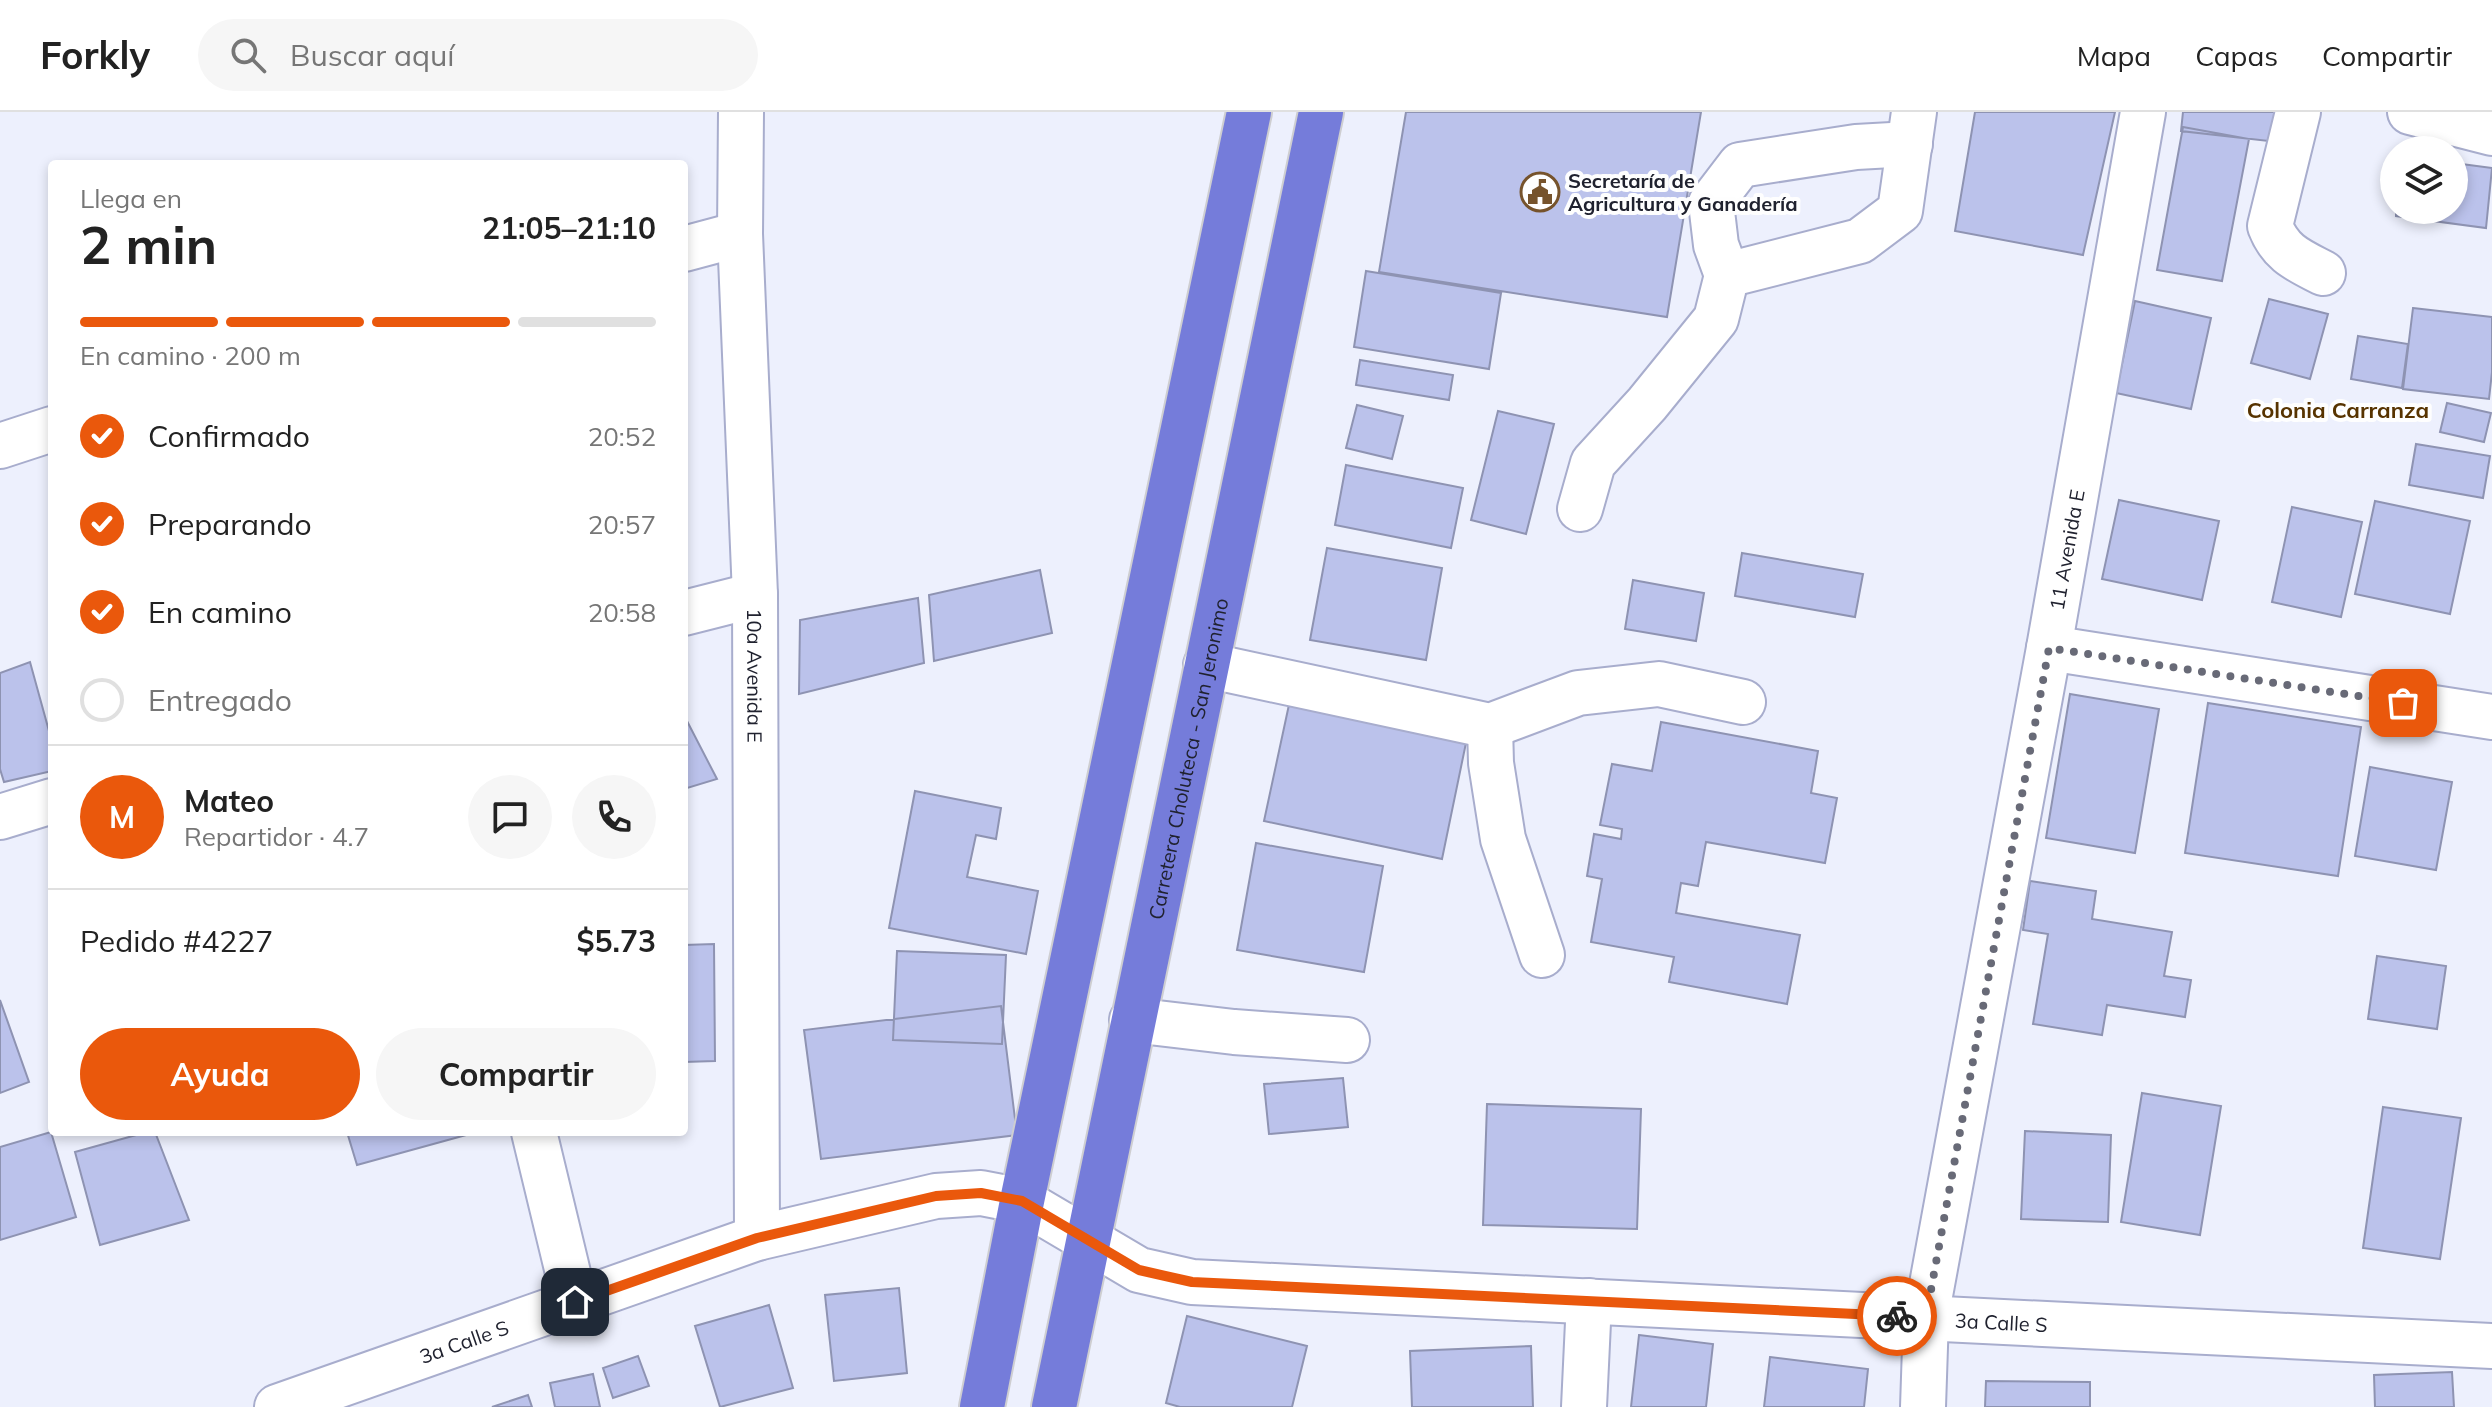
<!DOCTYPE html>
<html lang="es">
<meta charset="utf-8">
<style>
:root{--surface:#fff;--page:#f6f6f6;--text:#222;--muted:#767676;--line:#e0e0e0;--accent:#ea580c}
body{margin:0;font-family:Mulish,sans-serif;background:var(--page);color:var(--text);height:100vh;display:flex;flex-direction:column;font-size:30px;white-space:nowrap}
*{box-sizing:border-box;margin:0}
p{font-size:26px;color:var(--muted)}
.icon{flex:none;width:44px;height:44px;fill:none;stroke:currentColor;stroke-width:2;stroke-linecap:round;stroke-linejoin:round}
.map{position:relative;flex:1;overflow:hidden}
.side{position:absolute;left:48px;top:48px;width:640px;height:976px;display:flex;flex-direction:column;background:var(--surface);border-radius:8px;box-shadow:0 4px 12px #0003}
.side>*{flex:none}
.fabs{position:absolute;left:2380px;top:24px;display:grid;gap:16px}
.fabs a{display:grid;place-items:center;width:88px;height:88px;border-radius:50%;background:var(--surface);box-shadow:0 4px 12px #0003;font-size:40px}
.pin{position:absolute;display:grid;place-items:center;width:68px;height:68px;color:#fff;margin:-34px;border-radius:16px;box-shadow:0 4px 12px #0006}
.courier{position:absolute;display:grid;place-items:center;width:80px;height:80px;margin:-40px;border:6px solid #ea580c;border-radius:50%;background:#fff;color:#222;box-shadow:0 2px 10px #0007}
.summary em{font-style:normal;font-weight:700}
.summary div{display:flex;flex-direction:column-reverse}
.summary{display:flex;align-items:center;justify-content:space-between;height:136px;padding:0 32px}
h1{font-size:52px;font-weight:700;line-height:60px}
.bar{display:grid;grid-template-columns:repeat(4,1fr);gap:12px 8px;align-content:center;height:96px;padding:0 32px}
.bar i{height:10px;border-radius:6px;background:var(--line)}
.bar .active{background:var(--accent)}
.bar p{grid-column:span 4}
.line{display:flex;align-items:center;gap:20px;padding:0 32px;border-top:2px solid var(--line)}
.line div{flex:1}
.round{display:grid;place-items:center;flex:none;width:84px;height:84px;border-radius:42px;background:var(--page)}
ol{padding:0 32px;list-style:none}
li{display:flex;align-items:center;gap:24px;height:88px}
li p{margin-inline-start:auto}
li .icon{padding:8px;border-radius:50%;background:var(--accent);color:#fff;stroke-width:4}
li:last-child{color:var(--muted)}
li i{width:44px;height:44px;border:4px solid var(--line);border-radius:50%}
.button{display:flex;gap:16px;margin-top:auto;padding:16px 32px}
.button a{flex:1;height:92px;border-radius:48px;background:var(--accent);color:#fff;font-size:32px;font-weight:700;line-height:92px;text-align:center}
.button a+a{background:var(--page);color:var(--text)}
header{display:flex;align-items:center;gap:48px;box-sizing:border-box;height:112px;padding:0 40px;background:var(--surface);border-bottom:2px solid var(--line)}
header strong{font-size:38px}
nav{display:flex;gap:44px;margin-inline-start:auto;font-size:28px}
.search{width:560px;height:72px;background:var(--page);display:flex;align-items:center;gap:20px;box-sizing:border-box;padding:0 28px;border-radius:44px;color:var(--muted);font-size:30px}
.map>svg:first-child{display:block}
</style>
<header>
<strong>Forkly</strong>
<div class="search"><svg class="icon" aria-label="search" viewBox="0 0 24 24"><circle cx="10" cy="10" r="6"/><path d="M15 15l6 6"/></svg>Buscar aquí</div>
<nav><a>Mapa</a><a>Capas</a><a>Compartir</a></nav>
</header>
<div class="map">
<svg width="2492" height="1295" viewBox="0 0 2492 1295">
<rect width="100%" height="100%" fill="#edf0fd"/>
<path fill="#bbc2eb" stroke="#8e93b2" stroke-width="2" d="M1406 0H1701L1667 205 1379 160Z
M1975 0H2115L2083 143 1955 119Z
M2183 0H2289L2286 31 2181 19Z
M2183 15 2249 27 2222 169 2157 158Z
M2454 51 2492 56 2486 116 2396 104V98H2454Z
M1366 159 1501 181 1489 257 1354 235Z
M2269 187 2328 202 2310 267 2251 251Z
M2135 189 2211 206 2191 297 2116 281Z
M2413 196 2492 205V260L2489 287 2403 277Z
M2358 224 2408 232 2402 276 2351 267Z
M1360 248 1453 263 1449 288 1356 273Z
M2447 291 2491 301 2484 330 2440 320Z
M1357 293 1403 304 1392 347 1346 336Z
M1498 299 1554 312 1526 422 1471 408Z
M2416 332 2490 344 2483 386 2409 373Z
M1346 353 1463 376 1451 436 1335 413Z
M2119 388 2219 409 2202 488 2102 467Z
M2375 389 2470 409 2450 502 2355 482Z
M2292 395 2362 410 2341 505 2272 490Z
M1327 436 1442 456 1426 548 1310 528Z
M1742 441 1863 462 1855 505 1735 484Z
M1040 458 1052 521 934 549 929 483Z
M1633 468 1704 481 1696 529 1625 517Z
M918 486 924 551 799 582 800 508Z
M30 550 52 630V659L4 670 0 657V561Z
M2070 582 2159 597 2135 741 2046 726Z
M1290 588 1467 626 1442 747 1264 709Z
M2208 591 2361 615 2338 764 2185 741Z
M687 609 717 667 684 677V610Z
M1661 610 1818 639 1811 681 1837 686 1825 751 1706 730 1698 774 1681 771 1676 801 1800 823 1787 892 1669 870 1674 845 1591 830 1602 767 1587 764 1594 722 1621 727 1622 717 1600 713 1612 652 1652 659Z
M2370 655 2452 670 2436 758 2355 744Z
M915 679 1001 696 996 727 976 723 967 765 1038 779 1026 842 889 816Z
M1256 731 1383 754 1364 860 1237 838Z
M2030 769 2096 779 2092 807 2172 820 2164 864 2191 868 2185 905 2107 893 2102 923 2033 912 2048 822 2023 818Z
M714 832 715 949 684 950V833Z
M897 839 1006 843 1002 932 893 928Z
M2377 844 2446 854 2437 917 2368 907Z
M0 888 29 970 0 981Z
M1001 894 1017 1023 821 1047 804 918Z
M1343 966 1348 1015 1269 1022 1264 972Z
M2142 981 2221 994 2200 1123 2121 1110Z
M1487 992 1641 997 1637 1117 1483 1113Z
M2383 995 2461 1006 2440 1147 2363 1136Z
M2025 1019 2111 1023 2108 1110 2021 1107Z
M51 1020 76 1105 0 1128V1035Z
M147 1020H155L189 1108 100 1133 75 1040Z
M347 1020H477L357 1053Z
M899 1176 907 1261 834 1269 825 1183Z
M769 1193 793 1276 720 1295 695 1214Z
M1187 1204 1307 1234 1292 1295H1180L1166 1291Z
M1639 1223 1713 1232 1706 1295H1631Z
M1531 1234 1533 1295H1412L1410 1239Z
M638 1244 649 1274 613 1286 603 1256Z
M1770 1245 1868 1257 1864 1295H1764Z
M2452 1260 2454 1295H2375L2374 1263Z
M593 1262 600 1295H555L550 1271Z
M1986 1269 2090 1270V1295H1985Z
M528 1283 532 1295H492Z"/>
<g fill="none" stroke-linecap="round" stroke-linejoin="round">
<g stroke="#a8adcd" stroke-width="48">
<g id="minor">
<path id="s1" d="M741 0 740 122 755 483 757 1126"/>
<path d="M2298 0 2270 114C2281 142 2298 148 2323 161"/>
<path d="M2410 0 2492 21"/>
<path d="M684 137 740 122"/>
<path d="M1727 163 1716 133 1711 91 1740 53 1856 35 1910 32"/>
<path d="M0 334 52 317"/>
<path d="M1580 397 1593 351 1647 292 1716 207 1727 163 1860 129 1900 99 1914 0"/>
<path d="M684 501 755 483"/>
<path d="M2049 536 2492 605"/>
<path d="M1206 553 1490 614 1578 581 1659 572 1743 590"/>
<path d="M1490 614 1491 651 1503 727 1542 843"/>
<path d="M0 705 52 689"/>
<path d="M1132 908 1234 920 1347 928"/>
<path d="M534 1020 575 1190"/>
<path id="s2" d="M277 1295 757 1126 936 1084 981 1081 1022 1089 1139 1158 1192 1170 2492 1234"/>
<path d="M1584 1295 1589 1189"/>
<path id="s3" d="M1923 1295 1926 1205 2049 536 2143 0"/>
</g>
</g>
<g stroke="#ceced1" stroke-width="48">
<g id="highway">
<path d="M982 1295 1022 1089 1249 0"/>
<path id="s4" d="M1054 1295 1321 0"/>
</g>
</g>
<use href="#minor" stroke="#fff" stroke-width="44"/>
<use href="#highway" stroke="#757cda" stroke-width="44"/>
</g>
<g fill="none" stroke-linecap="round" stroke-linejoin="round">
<path stroke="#686a77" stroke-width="8" stroke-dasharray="0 14.4" d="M1897 1204 1926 1205 2049 536 2403 591"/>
<path stroke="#ea580c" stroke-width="10" d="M575 1190 757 1126 936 1084 981 1081 1022 1089 1139 1158 1192 1170 1897 1204"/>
</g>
<defs>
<g id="civic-ring" transform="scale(2)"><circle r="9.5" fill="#fefefe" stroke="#76532c" stroke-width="1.5"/><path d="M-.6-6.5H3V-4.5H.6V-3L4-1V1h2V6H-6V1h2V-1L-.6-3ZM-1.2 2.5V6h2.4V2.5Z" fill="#76532c"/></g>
</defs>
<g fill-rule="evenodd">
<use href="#civic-ring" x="1540" y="80"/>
</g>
<g text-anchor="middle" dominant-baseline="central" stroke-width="8" stroke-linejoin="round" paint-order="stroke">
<g font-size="20" font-weight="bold" fill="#20222f" stroke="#fefefe" text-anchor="start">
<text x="1568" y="68">Secretaría de<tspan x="1568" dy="23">Agricultura y Ganadería</tspan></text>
</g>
<g font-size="20" fill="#20222f" stroke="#fefefe">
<text stroke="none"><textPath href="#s3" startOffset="870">11 Avenida E</textPath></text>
<text stroke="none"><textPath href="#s1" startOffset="564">10a Avenida E</textPath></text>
<text stroke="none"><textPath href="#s4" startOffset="662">Carretera Choluteca - San Jeronimo</textPath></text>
<text stroke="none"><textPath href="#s2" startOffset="1780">3a Calle S</textPath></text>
<text stroke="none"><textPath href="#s2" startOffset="198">3a Calle S</textPath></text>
</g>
<g font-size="22" font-weight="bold" fill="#573300" stroke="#fefefe">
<text x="2338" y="298">Colonia Carranza</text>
</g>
</g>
</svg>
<div class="fabs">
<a><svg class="icon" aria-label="layers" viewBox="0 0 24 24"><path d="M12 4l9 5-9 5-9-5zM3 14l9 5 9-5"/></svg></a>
</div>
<div class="pin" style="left:2403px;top:591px;background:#ea580c"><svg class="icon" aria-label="bag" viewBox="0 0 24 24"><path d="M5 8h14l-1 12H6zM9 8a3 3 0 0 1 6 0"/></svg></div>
<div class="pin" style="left:575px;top:1190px;background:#1f2937"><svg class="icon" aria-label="home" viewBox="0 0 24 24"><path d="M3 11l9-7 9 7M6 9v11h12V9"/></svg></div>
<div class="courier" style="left:1897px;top:1204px"><svg class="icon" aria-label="bike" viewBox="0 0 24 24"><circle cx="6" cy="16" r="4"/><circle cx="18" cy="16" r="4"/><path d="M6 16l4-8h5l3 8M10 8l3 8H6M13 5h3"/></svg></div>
<section class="side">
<div class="summary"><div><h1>2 min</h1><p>Llega en</p></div><em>21:05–21:10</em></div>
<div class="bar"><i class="active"></i><i class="active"></i><i class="active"></i><i></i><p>En camino · 200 m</p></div>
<ol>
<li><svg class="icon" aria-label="check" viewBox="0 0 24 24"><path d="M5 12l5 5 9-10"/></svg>Confirmado<p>20:52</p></li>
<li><svg class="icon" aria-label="check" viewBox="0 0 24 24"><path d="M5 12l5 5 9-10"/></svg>Preparando<p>20:57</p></li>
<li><svg class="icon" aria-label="check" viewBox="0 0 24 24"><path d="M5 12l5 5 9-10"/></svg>En camino<p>20:58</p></li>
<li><i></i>Entregado</li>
</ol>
<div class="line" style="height:144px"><b class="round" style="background:var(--accent);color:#fff">M</b><div><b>Mateo</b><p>Repartidor · 4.7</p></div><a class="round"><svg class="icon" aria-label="chat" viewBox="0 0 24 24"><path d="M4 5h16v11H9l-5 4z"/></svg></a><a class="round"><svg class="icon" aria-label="phone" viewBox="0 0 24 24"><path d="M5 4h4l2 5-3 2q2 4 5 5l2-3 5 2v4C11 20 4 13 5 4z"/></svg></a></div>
<div class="line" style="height:104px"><div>Pedido #4227</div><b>$5.73</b></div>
<div class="button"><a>Ayuda</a><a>Compartir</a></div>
</section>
</div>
